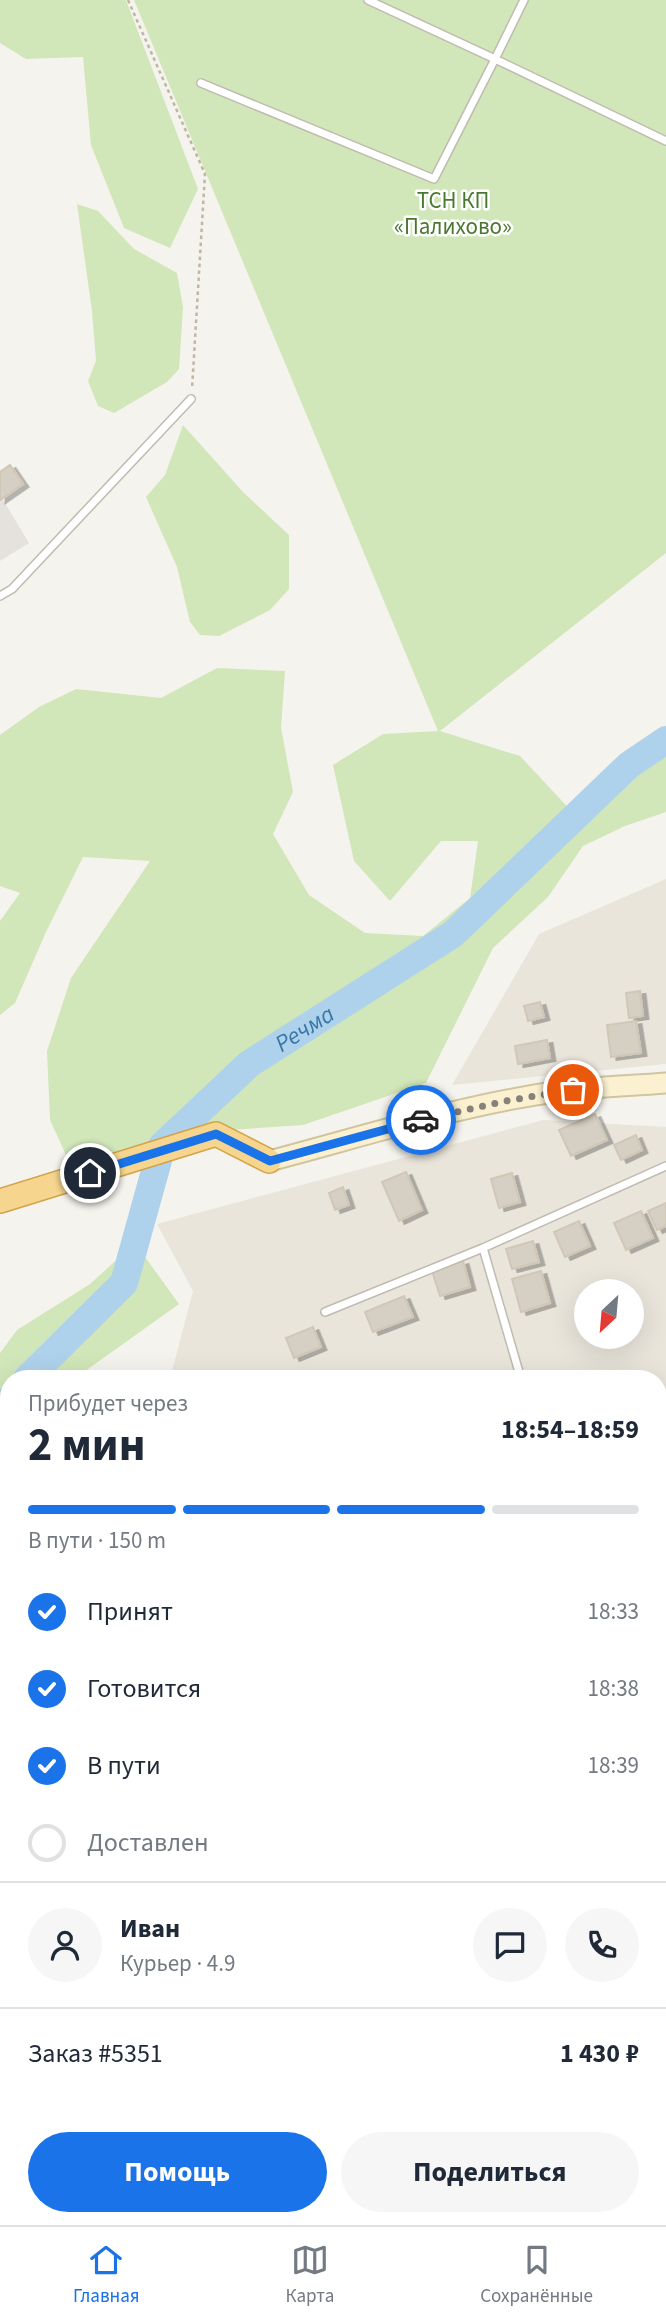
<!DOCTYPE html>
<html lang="ru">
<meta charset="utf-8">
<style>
:root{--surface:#fff;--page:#f6f6f7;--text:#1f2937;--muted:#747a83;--line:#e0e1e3;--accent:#1a73e8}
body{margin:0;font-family:"Source Sans 3",sans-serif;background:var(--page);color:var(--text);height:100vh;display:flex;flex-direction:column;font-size:26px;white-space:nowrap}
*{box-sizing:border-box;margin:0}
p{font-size:23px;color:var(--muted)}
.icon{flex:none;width:38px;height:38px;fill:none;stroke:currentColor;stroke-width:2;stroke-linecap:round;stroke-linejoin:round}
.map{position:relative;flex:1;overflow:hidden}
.drawer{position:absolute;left:0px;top:1370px;width:667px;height:856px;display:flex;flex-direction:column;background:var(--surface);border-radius:28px 28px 0 0;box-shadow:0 7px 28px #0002}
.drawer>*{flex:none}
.needle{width:46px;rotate:206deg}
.controls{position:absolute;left:574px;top:1279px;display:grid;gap:14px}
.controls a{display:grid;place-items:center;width:70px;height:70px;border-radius:50%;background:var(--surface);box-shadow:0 7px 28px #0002;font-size:35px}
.pin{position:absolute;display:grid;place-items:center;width:60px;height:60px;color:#fff;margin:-30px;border:4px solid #fff;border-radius:50%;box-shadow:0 2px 7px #0007}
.courier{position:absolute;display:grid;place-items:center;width:70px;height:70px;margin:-35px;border:5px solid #1a73e8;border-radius:50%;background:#fff;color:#222;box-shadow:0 2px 9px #0007}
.headline em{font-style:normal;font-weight:700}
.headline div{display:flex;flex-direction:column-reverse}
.headline{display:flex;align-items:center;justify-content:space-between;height:119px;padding:0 28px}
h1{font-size:46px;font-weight:700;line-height:52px}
.bar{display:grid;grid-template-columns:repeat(4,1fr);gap:10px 7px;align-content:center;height:84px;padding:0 28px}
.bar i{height:9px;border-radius:5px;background:var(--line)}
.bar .selected{background:var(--accent)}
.bar p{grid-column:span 4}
.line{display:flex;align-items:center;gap:18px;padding:0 28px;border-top:2px solid var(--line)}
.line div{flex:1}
.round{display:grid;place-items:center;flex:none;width:74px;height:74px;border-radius:37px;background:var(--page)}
ol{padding:0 28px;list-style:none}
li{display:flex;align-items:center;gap:21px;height:77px}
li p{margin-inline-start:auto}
li .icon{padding:7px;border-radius:50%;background:var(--accent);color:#fff;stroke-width:4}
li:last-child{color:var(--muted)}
li i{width:38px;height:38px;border:4px solid var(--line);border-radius:50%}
.button{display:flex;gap:14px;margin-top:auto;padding:14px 28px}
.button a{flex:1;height:80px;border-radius:42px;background:var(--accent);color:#fff;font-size:28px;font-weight:700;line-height:80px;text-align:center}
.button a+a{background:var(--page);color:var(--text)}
.tab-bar{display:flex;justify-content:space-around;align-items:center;height:98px;border-top:2px solid var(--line);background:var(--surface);font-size:19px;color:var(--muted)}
.tab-bar a{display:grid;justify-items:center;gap:4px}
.tab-bar .selected{color:var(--accent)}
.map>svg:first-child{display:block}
</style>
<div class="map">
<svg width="666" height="2225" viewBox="0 0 666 2225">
<defs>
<filter id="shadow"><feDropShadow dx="5.5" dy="3" stdDeviation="0" flood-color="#0004"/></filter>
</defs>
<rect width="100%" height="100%" fill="#f5f3ed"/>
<path fill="#e9e5db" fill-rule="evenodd" d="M666 879V1064L452 1085 539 934Z
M543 1120 666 1127V2208L658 2207V1379H170L193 1291 157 1224ZM586 1292H632V1337H586Z
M9 1961V2083L0 2075V1972Z
M213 2217H596L573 2225H218Z"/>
<path fill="#e5e2de" d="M0 495 29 543 0 561Z"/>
<path fill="#d1e6b9" d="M0 0H126L198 189 170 248 124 228 91 145 83 57 26 59 0 43Z
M134 0H666V553L440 731 520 756 576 816 629 765 666 740V812L625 826 583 846 548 897 493 948 426 1083 303 1125 215 1131 73 1170 50 1120 47 1051 71 978 150 861 83 857 46 932 15 1003 0 1015V921L20 893 0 886V735L39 707 76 689 161 698 217 668 285 671 281 728 293 792 273 834 309 895 365 933 423 936 470 898 478 841H441L390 901 354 861 333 765 383 734 438 731Z
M77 204 98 211 134 249 177 273 183 307 179 369 167 382 114 413 98 406 88 381 96 361 92 311Z
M183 425 243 492 289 535V589L270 610 219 636 200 635 190 622 177 567 146 497 165 475Z
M135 1243 179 1304 74 1379H9V1414L0 1419V1353L17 1330 90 1284Z
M9 1528V1943L0 1949V1572Z
M0 2087 9 2096V2217H173L186 2225H41L38 2221 20 2225H0Z"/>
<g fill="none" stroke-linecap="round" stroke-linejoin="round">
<g stroke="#afd2ec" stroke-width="28">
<path id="s1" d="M27 1379 124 1283 162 1146 249 1064 453 934 629 765 666 740"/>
<path d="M0 1410 9 1400"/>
</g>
</g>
<path fill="#d6cfc3" stroke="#d1c7b6" stroke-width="2" filter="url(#shadow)" d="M10 465 23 484 0 500V472Z
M640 991 643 1016 629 1018 626 993Z
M540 1002 544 1017 528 1021 524 1006Z
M636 1021 641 1053 611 1057 607 1025Z
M547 1040 550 1058 518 1064 515 1046Z
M595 1114 607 1140 571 1156 559 1130Z
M636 1135 642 1150 621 1160 614 1145Z
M406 1172 422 1210 399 1221 382 1182Z
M512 1173 520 1202 499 1208 491 1179Z
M343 1187 349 1205 335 1210 329 1193Z
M666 1203V1226L657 1230 648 1211Z
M641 1211 653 1238 626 1250 614 1223Z
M579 1221 590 1246 565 1257 554 1232Z
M533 1241 539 1262 512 1269 506 1249Z
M463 1261 470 1287 440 1296 432 1271Z
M541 1271 550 1303 521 1312 512 1279Z
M404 1296 413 1317 373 1332 365 1312Z
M313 1327 321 1347 294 1358 286 1338Z
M666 1700V1724L658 1726V1703Z"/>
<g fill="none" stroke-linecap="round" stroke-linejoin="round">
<g stroke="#c0bbb0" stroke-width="10">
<path id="service" d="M368 0 495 59 524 0
M201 83 434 179 495 59 666 141
M0 596 12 589 191 399
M325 1312 483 1248
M521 1379 483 1248 666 1166
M658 1474 666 1498
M658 1757 666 1753
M658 2002 666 1997"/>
</g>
<g stroke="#d1c5a0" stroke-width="23">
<path id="secondary" d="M269 1161C364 1136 458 1106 554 1092 591 1087 629 1086 666 1083"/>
</g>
<g stroke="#d3a249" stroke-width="26">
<path id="trunk" d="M0 1201 216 1134 269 1161"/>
</g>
<path stroke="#c1b6a2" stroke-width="2.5" stroke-dasharray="3.5 3.5" stroke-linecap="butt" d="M128 0 205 174 192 389
M0 1969 9 1961
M621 2217 624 2225"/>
<use href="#service" stroke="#fff" stroke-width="7"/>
<use href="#secondary" stroke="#fbf1d1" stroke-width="19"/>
<use href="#trunk" stroke="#f6d68e" stroke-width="23"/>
</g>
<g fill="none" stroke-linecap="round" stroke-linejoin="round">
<path stroke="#868179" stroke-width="7" stroke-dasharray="0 12.6" d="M421 1120 511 1100 573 1090"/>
<path stroke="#1a73e8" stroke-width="9" d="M90 1173 216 1134 270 1161 421 1120"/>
</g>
<g text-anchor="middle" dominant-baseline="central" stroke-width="5" stroke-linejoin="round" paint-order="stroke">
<g font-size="23" fill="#4b7831" stroke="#fff">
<text x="453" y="200">ТСН КП<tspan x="453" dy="26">«Палихово»</tspan></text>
</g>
<g font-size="24" font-style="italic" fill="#3877a7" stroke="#fff">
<text stroke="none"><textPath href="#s1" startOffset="464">Речма</textPath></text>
</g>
</g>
</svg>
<div class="controls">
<a><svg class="needle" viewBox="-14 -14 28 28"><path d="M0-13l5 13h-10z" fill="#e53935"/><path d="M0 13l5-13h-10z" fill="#747a83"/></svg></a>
</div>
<div class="pin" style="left:573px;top:1090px;background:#ea580c"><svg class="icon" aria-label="bag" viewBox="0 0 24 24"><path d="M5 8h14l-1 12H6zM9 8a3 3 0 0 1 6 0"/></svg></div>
<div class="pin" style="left:90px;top:1173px;background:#1f2937"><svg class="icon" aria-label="home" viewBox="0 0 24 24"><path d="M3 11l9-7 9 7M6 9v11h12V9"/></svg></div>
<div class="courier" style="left:421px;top:1120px"><svg class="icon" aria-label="car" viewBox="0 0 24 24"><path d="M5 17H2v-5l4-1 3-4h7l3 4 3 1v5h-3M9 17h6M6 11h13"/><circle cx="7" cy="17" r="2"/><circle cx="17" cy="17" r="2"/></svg></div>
<section class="drawer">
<div class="headline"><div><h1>2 мин</h1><p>Прибудет через</p></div><em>18:54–18:59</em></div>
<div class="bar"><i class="selected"></i><i class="selected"></i><i class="selected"></i><i></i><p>В пути · 150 m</p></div>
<ol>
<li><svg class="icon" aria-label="check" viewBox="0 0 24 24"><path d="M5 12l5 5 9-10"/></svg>Принят<p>18:33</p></li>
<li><svg class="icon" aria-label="check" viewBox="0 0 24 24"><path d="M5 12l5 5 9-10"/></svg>Готовится<p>18:38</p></li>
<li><svg class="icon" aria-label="check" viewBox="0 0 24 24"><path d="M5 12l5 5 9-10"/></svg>В пути<p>18:39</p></li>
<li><i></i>Доставлен</li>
</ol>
<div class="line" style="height:126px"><a class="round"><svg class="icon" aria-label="person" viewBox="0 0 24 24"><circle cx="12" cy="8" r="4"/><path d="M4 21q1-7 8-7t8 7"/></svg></a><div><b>Иван</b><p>Курьер · 4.9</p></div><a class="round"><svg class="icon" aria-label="chat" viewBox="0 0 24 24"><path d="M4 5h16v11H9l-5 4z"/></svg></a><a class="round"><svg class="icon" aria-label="phone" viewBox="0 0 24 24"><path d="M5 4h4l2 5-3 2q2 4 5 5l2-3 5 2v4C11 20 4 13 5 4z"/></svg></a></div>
<div class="line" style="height:91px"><div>Заказ #5351</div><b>1 430 ₽</b></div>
<div class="button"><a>Помощь</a><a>Поделиться</a></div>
</section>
</div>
<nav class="tab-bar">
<a class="selected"><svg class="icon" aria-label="home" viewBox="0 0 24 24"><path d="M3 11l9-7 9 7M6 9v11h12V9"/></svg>Главная</a>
<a><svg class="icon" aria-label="map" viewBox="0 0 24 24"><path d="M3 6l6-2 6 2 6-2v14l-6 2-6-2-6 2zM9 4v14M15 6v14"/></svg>Карта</a>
<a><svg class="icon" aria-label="saved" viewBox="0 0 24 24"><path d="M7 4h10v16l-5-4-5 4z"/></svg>Сохранённые</a>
</nav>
